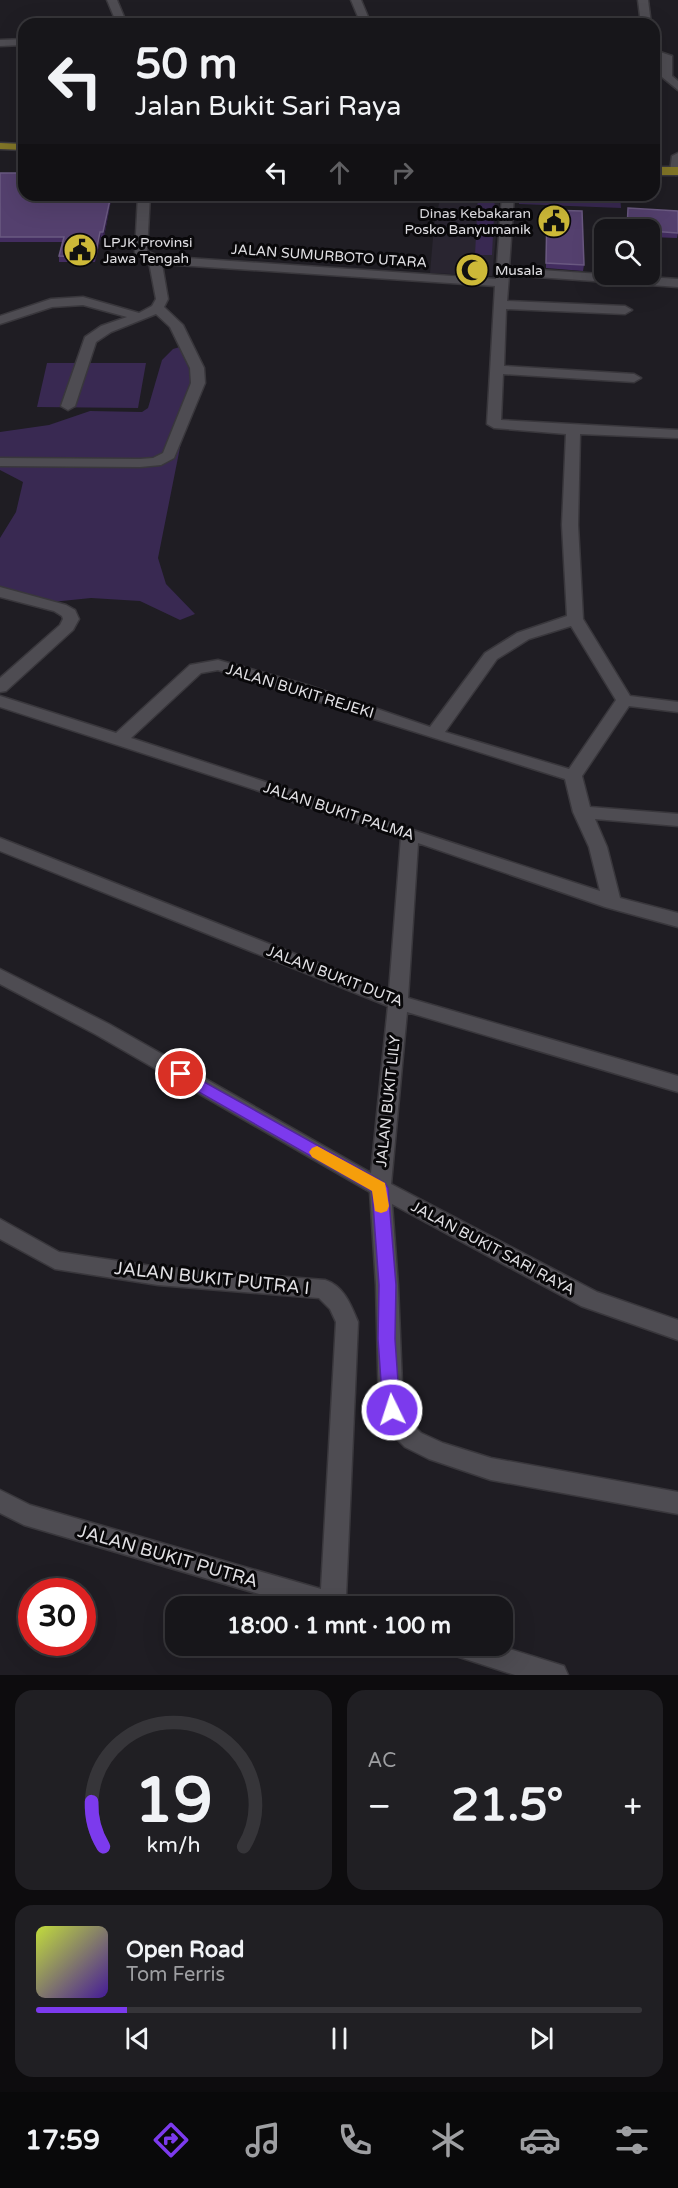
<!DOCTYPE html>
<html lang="id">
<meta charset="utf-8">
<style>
:root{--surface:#17161a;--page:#201f23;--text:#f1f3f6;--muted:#9e9fa2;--line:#363539;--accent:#7c3aed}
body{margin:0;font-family:"Varela Round",sans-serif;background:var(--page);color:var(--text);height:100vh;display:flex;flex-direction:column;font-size:22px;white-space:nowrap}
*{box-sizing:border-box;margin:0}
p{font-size:20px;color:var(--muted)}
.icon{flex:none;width:33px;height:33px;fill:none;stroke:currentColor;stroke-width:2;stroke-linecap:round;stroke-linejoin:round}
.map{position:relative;height:1675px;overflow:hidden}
.panel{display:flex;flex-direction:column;gap:15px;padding:15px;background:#0d0c0e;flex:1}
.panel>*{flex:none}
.hud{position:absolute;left:18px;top:18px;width:642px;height:183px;border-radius:18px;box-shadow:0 6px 24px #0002,0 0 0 2px var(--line);background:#17161a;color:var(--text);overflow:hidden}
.tools{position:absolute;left:594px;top:219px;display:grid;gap:12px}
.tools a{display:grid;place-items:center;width:66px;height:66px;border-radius:12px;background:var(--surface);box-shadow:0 6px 24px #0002,0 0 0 2px var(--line);font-size:30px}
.speed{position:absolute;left:18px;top:1578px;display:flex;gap:12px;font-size:30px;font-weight:700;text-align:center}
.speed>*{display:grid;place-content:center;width:78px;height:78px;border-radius:50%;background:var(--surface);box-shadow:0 6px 24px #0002,0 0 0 2px var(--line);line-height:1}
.speed .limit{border:9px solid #d22;background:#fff;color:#111}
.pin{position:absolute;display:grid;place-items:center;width:51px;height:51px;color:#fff;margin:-26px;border:3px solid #fff;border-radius:50%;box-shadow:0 2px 6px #0007}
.me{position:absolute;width:66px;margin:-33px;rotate:356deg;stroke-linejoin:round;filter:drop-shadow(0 0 4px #0008)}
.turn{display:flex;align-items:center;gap:21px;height:126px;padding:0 18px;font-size:27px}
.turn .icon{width:78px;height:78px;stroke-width:2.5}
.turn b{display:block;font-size:42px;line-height:51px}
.lanes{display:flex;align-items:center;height:57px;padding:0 18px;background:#0003;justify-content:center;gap:30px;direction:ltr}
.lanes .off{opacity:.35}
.big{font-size:45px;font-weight:700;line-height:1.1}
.panel .tile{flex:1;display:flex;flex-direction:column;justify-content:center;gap:9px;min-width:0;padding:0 21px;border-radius:18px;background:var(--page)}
.panel .dial{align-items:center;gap:0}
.dial svg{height:156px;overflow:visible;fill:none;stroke:var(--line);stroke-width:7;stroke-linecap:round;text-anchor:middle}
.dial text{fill:var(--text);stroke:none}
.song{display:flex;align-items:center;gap:18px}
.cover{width:72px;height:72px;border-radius:9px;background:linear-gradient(135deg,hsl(70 70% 55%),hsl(260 70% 35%))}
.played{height:6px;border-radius:3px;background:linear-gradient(90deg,var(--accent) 15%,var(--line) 15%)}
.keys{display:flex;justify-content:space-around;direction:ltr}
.heat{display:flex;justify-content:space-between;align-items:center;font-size:33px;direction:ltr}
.panel .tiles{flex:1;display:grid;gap:15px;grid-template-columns:1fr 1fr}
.tile:last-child{grid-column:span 2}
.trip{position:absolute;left:165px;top:1596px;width:348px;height:60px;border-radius:18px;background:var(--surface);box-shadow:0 6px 24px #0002,0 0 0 2px var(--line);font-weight:700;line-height:60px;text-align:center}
.tab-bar{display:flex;height:96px;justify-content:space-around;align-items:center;background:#09090a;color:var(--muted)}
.tab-bar .icon{width:42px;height:42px}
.tab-bar .current{color:var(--accent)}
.tab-bar b{font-size:27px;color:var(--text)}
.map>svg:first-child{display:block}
</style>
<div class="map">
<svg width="678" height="1675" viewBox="0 0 678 1675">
<rect width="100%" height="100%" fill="#1f1d23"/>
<path fill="#292530" d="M441 195H500L492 276 430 273 434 226Z"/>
<path fill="#392952" d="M478 195H495L492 255H475Z
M519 195H620L621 208 519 204Z
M190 344 194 377 158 558 166 584 195 614 180 620 140 601 91 598 52 602 0 589V538L16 512 23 482 0 470V432L49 425 90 411 142 412 148 408 162 360 173 349Z
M47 363H146L138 408 37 407Z"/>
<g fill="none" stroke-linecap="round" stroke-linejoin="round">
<g stroke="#39373c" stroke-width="3">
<path id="minor" d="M107 0H117L127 24H117Z
M351 0H361L371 24H361Z
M638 0H648L651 24H641Z
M24 39V45L0 46V40Z
M654 50 672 56V76L678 81V90L662 77V58L654 56Z
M678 153V174L676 175 670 171 672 156Z
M138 195H150L147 251 158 256 496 279 502 195H514L509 268 678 279V287L509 275 507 301 625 306 632 310 625 314 506 309 504 366 634 374 641 378 634 382 503 374 501 420 678 430V438L580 434 578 525 583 619 630 696 678 702V712L629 706 582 776 590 807 678 814V826L595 819 607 847 620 898 678 913V927L605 907 418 843 408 998 678 1076V1092L407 1012 391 1184 597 1292 678 1320V1340L581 1306 392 1204 398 1285 403 1410 407 1419 421 1433 443 1443 491 1458 678 1492V1514L491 1480 429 1459 405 1447 391 1433 379 1410 376 1285 370 1192 95 1034 0 984V969L109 1024 371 1173 388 1006 0 851V838L389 991 401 837 0 707V696L116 733 190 665 218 660 307 685 430 727 485 653 517 633 567 616 562 525 566 434 494 428 487 424 495 286 162 264 168 299 164 307 183 325 204 368 205 383 174 458 161 465 140 467 0 466V458L140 459 153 458 163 453 191 383 190 368 170 327 156 314 111 332 96 342 75 406 68 410 61 406 85 337 101 326 127 317 83 305 52 307 0 324V316L51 299 83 297 139 313 152 306 156 299 149 262 135 253ZM571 626 616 700 569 769 445 732 497 659 529 639ZM218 670 565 779 573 812 589 847 600 891 131 738 201 673Z
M0 587 66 605 75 610 79 619 73 630 6 691 0 692V678L60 625 63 619 62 616 54 611 0 597Z
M0 1219 59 1252 158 1267 325 1280C344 1286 351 1305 358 1322L346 1597 350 1606H300L24 1525 0 1513V1490L30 1505 321 1589 336 1322 330 1309 319 1298 158 1285 55 1269 0 1239Z
M449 1646H500L564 1666 568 1675H515L453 1655Z"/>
</g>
<g stroke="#39373c" stroke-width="3">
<path id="major" d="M0 143 24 144V150L0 149Z
M654 167H678V175H654Z"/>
</g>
<use href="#minor" fill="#4e4c52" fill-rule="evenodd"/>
<use href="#major" fill="#817527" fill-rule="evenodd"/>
</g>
<path fill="#432d60" d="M0 173 24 195H112L104 237H101L95 262H59V256L62 242H0Z
M546 216 584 265 583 271 546 268Z
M650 230 678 233 677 238 650 237Z"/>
<path fill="#2d1e42" d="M111 195H112L104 237 103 232Z
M100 232 101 237 95 262V257Z"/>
<path fill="#54406e" stroke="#6a5981" stroke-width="1.5" d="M0 173H24V195H111L103 232H100L95 257 59 256 64 237H0Z
M628 208 678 211V233L650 231V230H627Z
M547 210 582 211 584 265 546 263Z"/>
<path fill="#7c3aed" stroke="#51269a" stroke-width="1.5" d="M181 1069 385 1183 388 1188 396 1285 395 1339 400 1410 398 1416 392 1418 385 1416 383 1410 378 1339 379 1285 372 1191 176 1079 174 1074 176 1070Z"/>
<path fill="#f59e0b" d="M317 1146 385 1183 389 1206 387 1211 381 1213 375 1211 372 1191 312 1157 309 1152 312 1148Z"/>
<defs>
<g id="civic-disc" transform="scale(1.725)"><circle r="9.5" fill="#cdb938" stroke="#09080a"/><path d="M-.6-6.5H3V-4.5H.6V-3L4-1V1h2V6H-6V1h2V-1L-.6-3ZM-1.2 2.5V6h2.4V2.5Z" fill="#111"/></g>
<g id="mosque-disc" transform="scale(1.725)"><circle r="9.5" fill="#cdb938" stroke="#09080a"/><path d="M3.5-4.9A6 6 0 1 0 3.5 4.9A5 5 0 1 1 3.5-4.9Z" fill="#111"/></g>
</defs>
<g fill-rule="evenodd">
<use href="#civic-disc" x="554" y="221"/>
<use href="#civic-disc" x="80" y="250"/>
<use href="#mosque-disc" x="472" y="270"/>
</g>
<g text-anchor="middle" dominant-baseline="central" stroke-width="6" stroke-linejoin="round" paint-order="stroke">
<g font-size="14" fill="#e1e0e4" stroke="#09080a" text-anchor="start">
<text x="531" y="213" text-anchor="end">Dinas Kebakaran<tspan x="531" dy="16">Posko Banyumanik</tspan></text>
<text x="103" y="242">LPJK Provinsi<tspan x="103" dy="16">Jawa Tengah</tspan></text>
<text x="495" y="270">Musala</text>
</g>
<g font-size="14" fill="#e1e0e4" stroke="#09080a">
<text transform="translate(329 256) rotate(4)">JALAN SUMURBOTO UTARA</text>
</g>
<g font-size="15" fill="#e1e0e4" stroke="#09080a">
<text transform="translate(300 691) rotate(17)">JALAN BUKIT REJEKI</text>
<text transform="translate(339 811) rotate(18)">JALAN BUKIT PALMA</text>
<text transform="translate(335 976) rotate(21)">JALAN BUKIT DUTA</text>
<text transform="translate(388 1101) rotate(-84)">JALAN BUKIT LILY</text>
<text transform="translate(493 1248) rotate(28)">JALAN BUKIT SARI RAYA</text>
</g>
<g font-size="18" fill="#e1e0e4" stroke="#09080a">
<text transform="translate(212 1278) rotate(6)">JALAN BUKIT PUTRA I</text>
<text transform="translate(168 1556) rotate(16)">JALAN BUKIT PUTRA</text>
</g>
</g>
</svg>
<div class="tools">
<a><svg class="icon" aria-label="search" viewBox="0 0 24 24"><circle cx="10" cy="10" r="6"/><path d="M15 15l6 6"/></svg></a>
</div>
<div class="speed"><div class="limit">30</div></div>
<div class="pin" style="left:181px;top:1074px;background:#d93025"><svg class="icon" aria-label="arrive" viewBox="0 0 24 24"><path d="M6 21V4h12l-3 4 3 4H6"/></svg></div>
<svg class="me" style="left:392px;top:1410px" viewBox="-20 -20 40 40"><circle r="17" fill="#7c3aed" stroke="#fff" stroke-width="3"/><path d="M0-11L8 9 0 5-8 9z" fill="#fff"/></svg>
<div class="trip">18:00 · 1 mnt · 100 m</div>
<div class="hud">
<div class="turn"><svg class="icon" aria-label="left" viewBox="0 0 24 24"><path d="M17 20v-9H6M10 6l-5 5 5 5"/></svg><div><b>50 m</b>Jalan Bukit Sari Raya</div></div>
<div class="lanes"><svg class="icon" aria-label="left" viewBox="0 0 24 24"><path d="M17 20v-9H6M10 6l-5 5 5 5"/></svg><svg class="icon off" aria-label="ahead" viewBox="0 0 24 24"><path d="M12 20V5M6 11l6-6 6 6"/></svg><svg class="icon off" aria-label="right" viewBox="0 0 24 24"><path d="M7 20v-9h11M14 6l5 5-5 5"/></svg></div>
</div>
</div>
<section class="panel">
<div class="tiles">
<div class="tile dial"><svg viewBox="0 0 100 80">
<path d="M14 69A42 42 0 1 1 86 69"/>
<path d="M14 69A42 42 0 0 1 8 46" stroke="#7c3aed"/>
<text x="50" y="56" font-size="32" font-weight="700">19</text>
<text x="50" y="72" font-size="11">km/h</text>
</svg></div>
<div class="tile"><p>AC</p>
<div class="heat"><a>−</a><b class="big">21.5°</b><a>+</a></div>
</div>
<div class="tile">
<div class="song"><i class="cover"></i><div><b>Open Road</b><p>Tom Ferris</p></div></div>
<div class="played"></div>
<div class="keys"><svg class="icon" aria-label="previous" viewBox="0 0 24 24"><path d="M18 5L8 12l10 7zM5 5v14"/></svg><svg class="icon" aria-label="pause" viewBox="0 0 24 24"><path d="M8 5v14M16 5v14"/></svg><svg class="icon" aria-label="next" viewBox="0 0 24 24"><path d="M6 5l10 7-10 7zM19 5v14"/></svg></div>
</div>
</div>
</section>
<nav class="tab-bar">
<b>17:59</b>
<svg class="icon current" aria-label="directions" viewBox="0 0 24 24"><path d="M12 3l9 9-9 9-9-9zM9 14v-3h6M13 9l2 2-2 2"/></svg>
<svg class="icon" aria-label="music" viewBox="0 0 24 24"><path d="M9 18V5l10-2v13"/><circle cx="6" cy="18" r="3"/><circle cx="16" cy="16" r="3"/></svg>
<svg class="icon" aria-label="phone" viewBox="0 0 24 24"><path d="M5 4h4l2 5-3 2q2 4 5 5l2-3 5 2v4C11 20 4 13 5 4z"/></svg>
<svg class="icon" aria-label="climate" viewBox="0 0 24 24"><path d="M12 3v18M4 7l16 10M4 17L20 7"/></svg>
<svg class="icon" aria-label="car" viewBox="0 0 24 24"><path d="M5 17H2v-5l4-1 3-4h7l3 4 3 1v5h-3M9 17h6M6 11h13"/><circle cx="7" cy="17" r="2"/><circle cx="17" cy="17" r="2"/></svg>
<svg class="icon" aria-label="filters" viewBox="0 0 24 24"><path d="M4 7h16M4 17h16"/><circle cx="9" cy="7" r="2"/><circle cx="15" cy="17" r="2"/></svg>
</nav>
